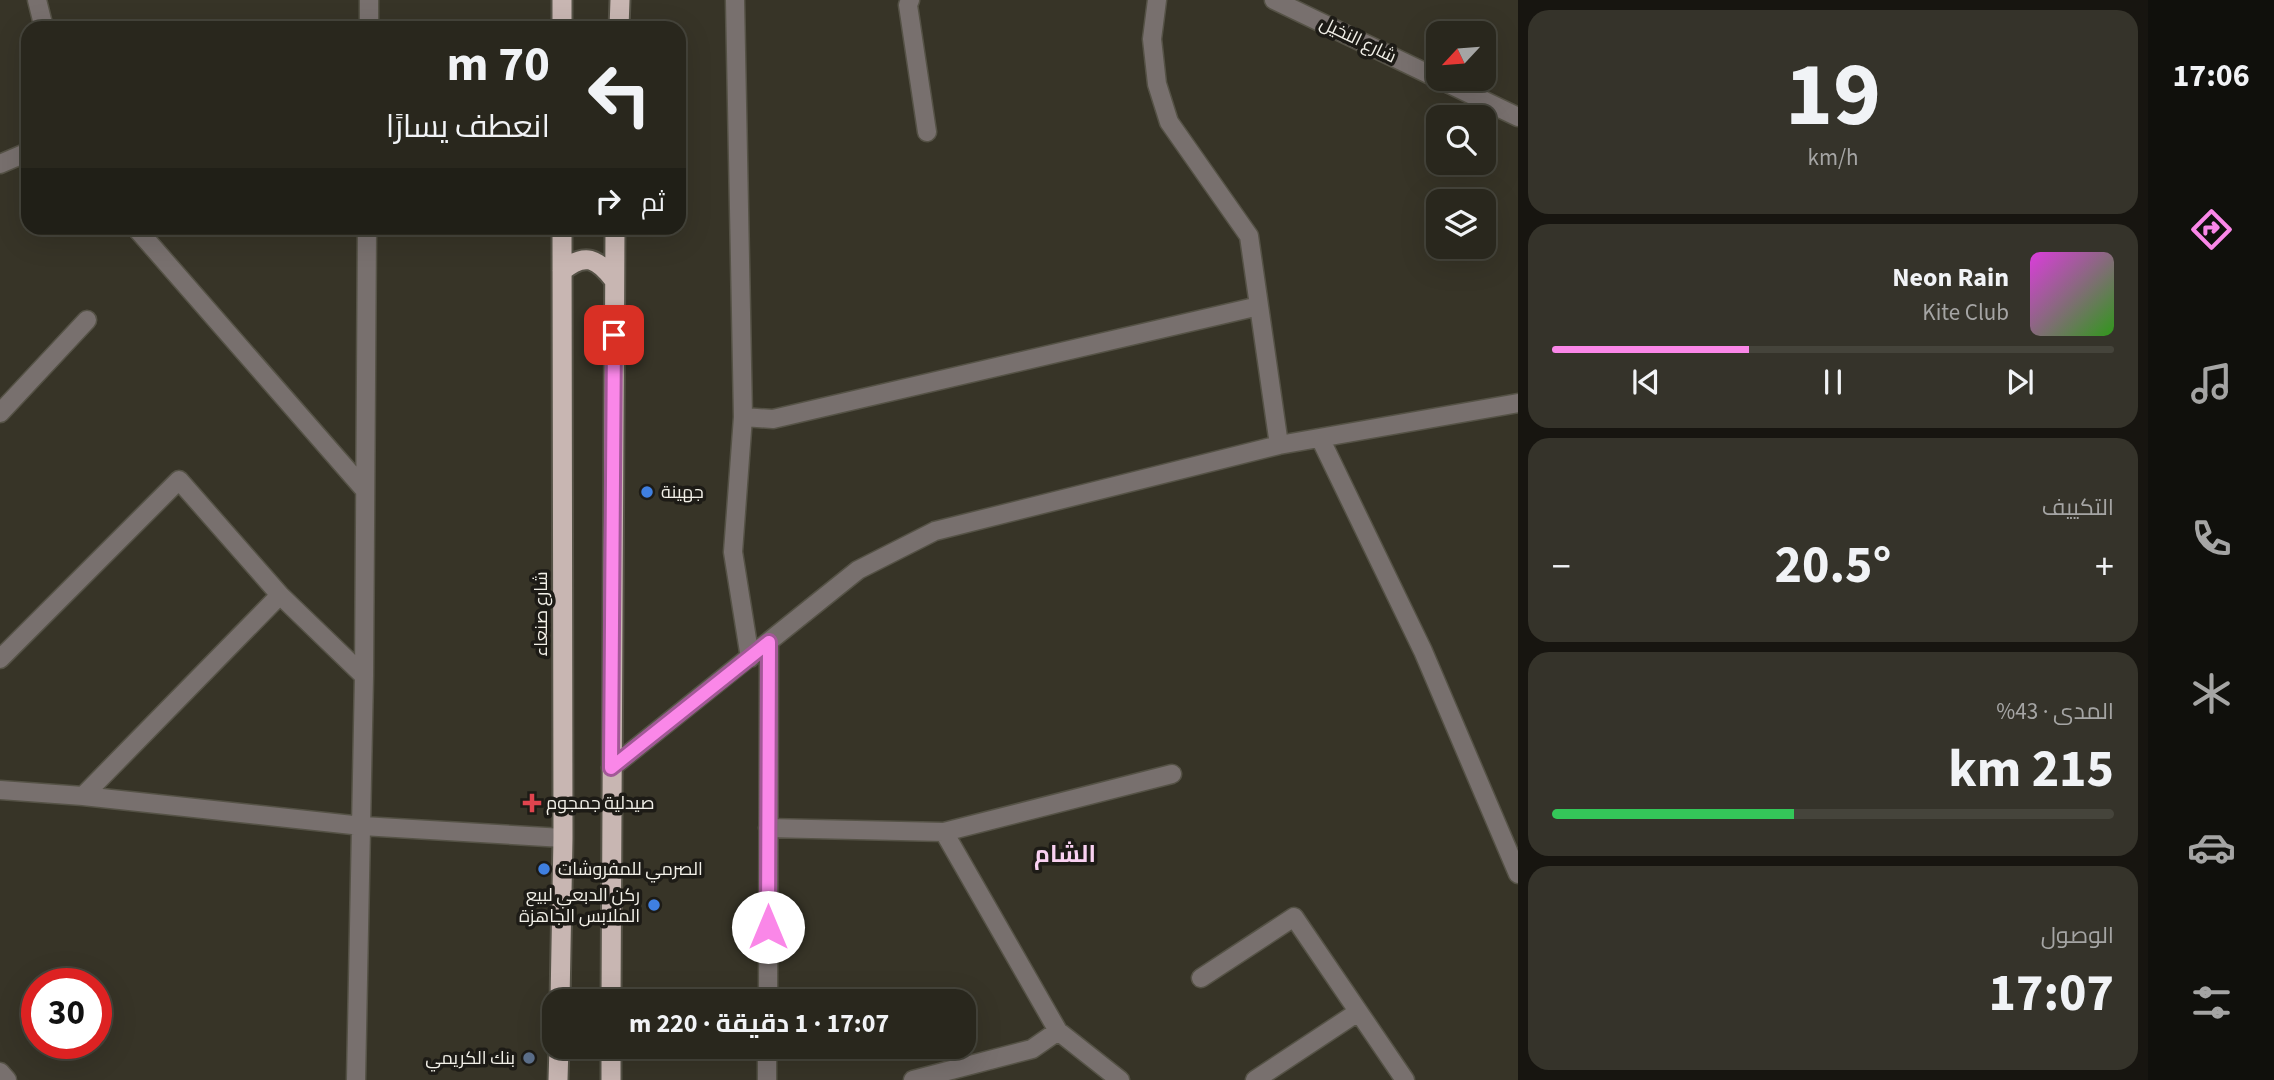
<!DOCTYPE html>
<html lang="ar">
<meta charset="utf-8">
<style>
:root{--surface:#29271d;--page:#35332a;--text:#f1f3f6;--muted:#a5a5a4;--line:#45443b;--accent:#fa87e8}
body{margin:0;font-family:"Source Sans 3",Cairo,sans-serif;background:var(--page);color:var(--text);direction:rtl;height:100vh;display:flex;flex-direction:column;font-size:26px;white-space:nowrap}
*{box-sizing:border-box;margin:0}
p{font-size:23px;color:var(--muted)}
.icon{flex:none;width:38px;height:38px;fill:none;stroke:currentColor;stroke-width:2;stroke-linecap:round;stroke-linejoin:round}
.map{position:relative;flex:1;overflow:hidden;direction:ltr}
.side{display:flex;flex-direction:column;gap:10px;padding:10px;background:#171510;width:630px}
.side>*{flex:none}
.banner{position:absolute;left:21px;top:21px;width:665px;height:214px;border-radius:21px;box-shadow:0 7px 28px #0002,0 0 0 2px var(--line);direction:rtl;background:#29271d;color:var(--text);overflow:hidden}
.needle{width:46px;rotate:244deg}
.buttons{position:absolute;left:1426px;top:21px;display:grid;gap:14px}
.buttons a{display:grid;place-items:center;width:70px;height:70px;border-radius:14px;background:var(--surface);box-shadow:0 7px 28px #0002,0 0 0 2px var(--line);font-size:35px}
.speed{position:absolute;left:21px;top:968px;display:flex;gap:14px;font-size:35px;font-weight:700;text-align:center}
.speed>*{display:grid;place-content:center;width:91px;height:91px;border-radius:50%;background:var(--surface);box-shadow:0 7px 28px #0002,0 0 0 2px var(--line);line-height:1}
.speed .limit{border:10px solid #d22;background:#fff;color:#111}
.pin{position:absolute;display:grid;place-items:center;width:60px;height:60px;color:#fff;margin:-30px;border-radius:14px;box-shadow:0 4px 10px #0006}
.me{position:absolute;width:77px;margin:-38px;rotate:0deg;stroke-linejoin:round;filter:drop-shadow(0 0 5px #0008)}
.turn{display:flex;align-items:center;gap:24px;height:147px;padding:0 21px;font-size:32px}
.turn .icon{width:91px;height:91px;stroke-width:2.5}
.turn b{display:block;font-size:49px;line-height:60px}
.then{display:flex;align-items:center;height:66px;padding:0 21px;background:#0003;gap:14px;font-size:26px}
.big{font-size:52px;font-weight:700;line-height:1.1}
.side .widget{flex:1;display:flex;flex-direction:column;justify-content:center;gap:10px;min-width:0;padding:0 24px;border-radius:21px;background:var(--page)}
.side .dial{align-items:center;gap:0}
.dial b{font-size:91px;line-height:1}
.song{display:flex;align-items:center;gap:21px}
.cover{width:84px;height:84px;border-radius:10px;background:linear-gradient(135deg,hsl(300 70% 55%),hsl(110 70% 35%))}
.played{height:7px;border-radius:4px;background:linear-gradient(90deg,var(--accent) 35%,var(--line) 35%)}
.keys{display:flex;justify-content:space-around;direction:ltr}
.heat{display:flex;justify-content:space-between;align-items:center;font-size:38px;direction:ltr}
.charge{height:10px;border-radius:5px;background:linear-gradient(90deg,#34c759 43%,var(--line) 0)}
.trip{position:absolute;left:542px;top:989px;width:434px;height:70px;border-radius:21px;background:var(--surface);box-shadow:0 7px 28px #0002,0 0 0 2px var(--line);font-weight:700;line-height:70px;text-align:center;direction:rtl}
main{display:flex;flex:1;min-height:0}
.tabs{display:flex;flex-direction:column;width:126px;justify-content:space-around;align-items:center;background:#10100c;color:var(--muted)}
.tabs .icon{width:49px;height:49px}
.tabs .selected{color:var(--accent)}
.tabs b{font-size:32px;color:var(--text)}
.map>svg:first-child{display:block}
</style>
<main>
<nav class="tabs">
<b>17:06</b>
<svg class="icon selected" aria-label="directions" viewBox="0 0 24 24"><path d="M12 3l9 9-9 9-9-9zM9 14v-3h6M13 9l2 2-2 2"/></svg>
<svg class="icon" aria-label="music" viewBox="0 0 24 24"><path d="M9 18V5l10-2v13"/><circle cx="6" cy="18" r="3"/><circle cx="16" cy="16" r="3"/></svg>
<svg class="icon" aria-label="phone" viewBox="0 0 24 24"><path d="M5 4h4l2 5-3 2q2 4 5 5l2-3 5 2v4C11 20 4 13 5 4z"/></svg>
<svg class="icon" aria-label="climate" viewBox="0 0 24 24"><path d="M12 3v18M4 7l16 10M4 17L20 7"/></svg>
<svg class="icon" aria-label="car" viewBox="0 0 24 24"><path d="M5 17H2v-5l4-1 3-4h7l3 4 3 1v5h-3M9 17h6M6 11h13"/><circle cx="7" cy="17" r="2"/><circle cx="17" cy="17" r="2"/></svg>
<svg class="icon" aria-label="filters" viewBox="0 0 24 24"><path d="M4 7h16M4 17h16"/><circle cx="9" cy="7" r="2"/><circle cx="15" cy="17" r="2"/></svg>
</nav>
<section class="side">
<div class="widget dial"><b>19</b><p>km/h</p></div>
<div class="widget">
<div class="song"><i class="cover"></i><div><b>Neon Rain</b><p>Kite Club</p></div></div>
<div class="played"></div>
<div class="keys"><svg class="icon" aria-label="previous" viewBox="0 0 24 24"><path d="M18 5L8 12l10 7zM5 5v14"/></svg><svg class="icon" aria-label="pause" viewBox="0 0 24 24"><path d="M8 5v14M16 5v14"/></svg><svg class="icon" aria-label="next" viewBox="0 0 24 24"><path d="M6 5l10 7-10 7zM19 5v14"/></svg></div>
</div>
<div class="widget"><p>التكييف</p>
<div class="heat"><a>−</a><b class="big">20.5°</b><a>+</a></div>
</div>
<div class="widget"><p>المدى · 43%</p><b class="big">215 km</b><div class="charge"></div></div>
<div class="widget"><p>الوصول</p><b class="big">17:07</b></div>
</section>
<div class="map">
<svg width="1518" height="1080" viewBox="0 0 1518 1080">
<rect width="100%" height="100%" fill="#373427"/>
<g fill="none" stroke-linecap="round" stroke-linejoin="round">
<g stroke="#555246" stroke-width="21">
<path id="minor" d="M37 0 44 28
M735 0 743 417 733 552 750 658
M910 0 908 5 927 132
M1157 0 1152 39 1157 84 1169 122 1249 236 1279 445
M369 28V0
M0 164 28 152
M136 228 364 489
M0 413 87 320
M743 417 773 419 1259 306
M1320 438 1423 651 1518 874
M0 659 179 480 280 595 364 676
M611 768 858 570 935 531 1279 445 1518 403
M0 790 83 796 362 826 563 838
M83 796 280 595
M768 828 944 832 1172 774
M944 832 1058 1031 1120 1080
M1201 978 1294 917 1405 1080
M768 1001 769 642
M0 1072 7 1080
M356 1080 364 676 367 228
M767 1080V1046
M913 1080 1032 1049 1058 1031
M1255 1080 1358 1012"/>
</g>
<g stroke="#555246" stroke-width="21">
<path id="tertiary" d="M1274 0 1518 117"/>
</g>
<g stroke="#555246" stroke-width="23">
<path id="trunk" d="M562 28V0
M619 28 620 0
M562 271C585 252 597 258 614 280
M560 1001 563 838 562 228
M611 1001 615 228
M611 1046V1080
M558 1080 559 1046"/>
</g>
<use href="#minor" stroke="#78706e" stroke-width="18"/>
<use href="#tertiary" stroke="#78706e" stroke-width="18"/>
<use href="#trunk" stroke="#c8b6b2" stroke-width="19"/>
</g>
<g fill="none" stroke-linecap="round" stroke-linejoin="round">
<g stroke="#a25897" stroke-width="18">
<path id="route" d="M614 335 611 768 769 642 768 927"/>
</g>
<use href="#route" stroke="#fa87e8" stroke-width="12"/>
</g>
<g fill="#3f7fe0" stroke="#1d1b16" stroke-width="2.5">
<circle cx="647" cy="492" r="7"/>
<circle cx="544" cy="869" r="7"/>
<circle cx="654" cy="905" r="7"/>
</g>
<path fill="#e0444e" stroke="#1d1b16" stroke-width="2.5" d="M528.5 792.5h7v7h7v7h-7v7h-7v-7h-7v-7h7z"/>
<circle fill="#5c6f8a" stroke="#1d1b16" stroke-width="2.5" cx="529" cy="1058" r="7"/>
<g text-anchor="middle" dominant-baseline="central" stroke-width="7" stroke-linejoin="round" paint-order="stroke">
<g font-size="18" fill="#f2f0e8" stroke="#1d1b16">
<text transform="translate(1358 40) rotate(26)">شارع النخيل</text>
<text transform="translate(541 614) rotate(-90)">شارع صنعاء</text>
</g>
<g font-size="18" fill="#f2f0e8" stroke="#1d1b16" text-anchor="start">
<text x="661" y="492">جهينة</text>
<text x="546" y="803">صيدلية جمجوم</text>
<text x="558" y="869">الصرمي للمفروشات</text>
<text x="640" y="895" text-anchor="end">ركن الدبعي لبيع<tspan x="640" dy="21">الملابس الجاهزة</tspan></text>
<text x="515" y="1058" text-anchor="end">بنك الكريمي</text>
</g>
<g font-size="24" font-weight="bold" fill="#f9d1f1" stroke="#1d1b16">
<text x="1065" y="854">الشام</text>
</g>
</g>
</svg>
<div class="buttons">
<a><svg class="needle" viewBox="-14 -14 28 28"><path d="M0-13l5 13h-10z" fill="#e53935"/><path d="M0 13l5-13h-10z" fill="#a5a5a4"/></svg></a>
<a><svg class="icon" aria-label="search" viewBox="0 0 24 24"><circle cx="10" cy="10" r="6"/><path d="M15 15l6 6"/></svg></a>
<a><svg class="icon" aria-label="layers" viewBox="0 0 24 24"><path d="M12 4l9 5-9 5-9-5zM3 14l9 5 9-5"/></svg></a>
</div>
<div class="speed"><div class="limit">30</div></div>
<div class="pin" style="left:614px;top:335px;background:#d93025"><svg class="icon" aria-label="arrive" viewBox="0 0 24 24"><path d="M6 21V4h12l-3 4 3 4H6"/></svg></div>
<svg class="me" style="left:768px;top:927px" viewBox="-20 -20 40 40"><circle r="19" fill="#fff"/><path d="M0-13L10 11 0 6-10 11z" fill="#fa87e8"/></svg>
<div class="trip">17:07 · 1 دقيقة · 220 m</div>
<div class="banner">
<div class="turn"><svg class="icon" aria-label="left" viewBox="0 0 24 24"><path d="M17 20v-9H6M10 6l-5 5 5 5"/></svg><div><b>70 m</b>انعطف يسارًا</div></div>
<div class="then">ثم<svg class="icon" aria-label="right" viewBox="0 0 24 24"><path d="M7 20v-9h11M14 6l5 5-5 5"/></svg></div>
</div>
</div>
</main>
